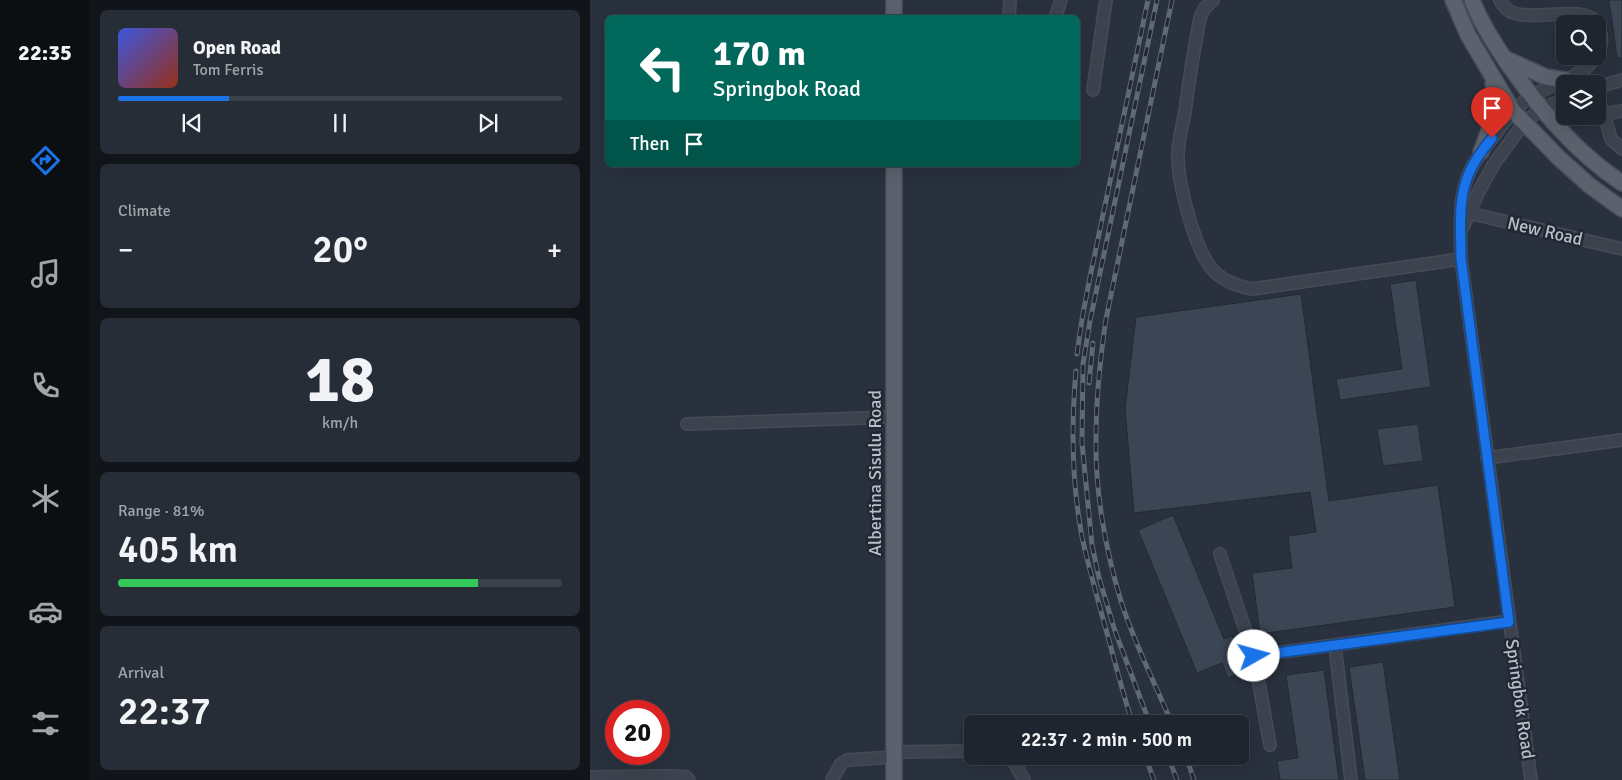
<!DOCTYPE html>
<meta charset="utf-8">
<style>
:root{--surface:#1f252e;--page:#272d36;--text:#f1f3f6;--muted:#a1a5aa;--line:#3c424a;--accent:#1a73e8}
body{margin:0;font-family:Signika,sans-serif;background:var(--page);color:var(--text);height:100vh;display:flex;flex-direction:column;font-size:19px;white-space:nowrap}
*{box-sizing:border-box;margin:0}
p{font-size:16px;color:var(--muted)}
.icon{flex:none;width:28px;height:28px;fill:none;stroke:currentColor;stroke-width:2;stroke-linecap:round;stroke-linejoin:round}
.map{position:relative;flex:1;overflow:hidden}
.drawer{display:flex;flex-direction:column;gap:10px;padding:10px;background:#111419;width:500px}
.drawer>*{flex:none}
.guide{position:absolute;left:15px;top:15px;width:475px;height:152px;border-radius:8px;box-shadow:0 5px 20px #0002,0 0 0 1px var(--line);background:#00695c;color:#fff;overflow:hidden}
.buttons{position:absolute;left:966px;top:15px;display:grid;gap:10px}
.buttons a{display:grid;place-items:center;width:50px;height:50px;border-radius:8px;background:var(--surface);box-shadow:0 5px 20px #0002,0 0 0 1px var(--line);font-size:25px}
.speed{position:absolute;left:15px;top:700px;display:flex;gap:10px;font-size:25px;font-weight:700;text-align:center}
.speed>*{display:grid;place-content:center;width:65px;height:65px;border-radius:50%;background:var(--surface);box-shadow:0 5px 20px #0002,0 0 0 1px var(--line);line-height:1}
.speed .limit{border:8px solid #d22;background:#fff;color:#111}
.pin{position:absolute;display:grid;place-items:center;width:42px;height:42px;color:#fff;margin:-51px -21px;border-radius:50% 50% 50% 0;rotate:-45deg;box-shadow:0 0 5px #0007}
.pin .icon{rotate:45deg}
.me{position:absolute;width:55px;margin:-28px;rotate:83deg;stroke-linejoin:round;filter:drop-shadow(0 0 4px #0008)}
.turn{display:flex;align-items:center;gap:18px;height:105px;padding:0 25px;font-size:22px}
.turn .icon{width:65px;height:65px;stroke-width:2.5}
.turn b{display:block;font-size:35px;line-height:42px}
.then{display:flex;align-items:center;height:48px;padding:0 25px;background:#0003;gap:10px;font-size:19px}
.big{font-size:38px;font-weight:600;line-height:1.1}
.drawer .card{flex:1;display:flex;flex-direction:column;justify-content:center;gap:8px;min-width:0;padding:0 18px;border-radius:8px;background:var(--page)}
.drawer .dial{align-items:center;gap:0}
.dial b{font-size:65px;line-height:1}
.song{display:flex;align-items:center;gap:15px}
.cover{width:60px;height:60px;border-radius:8px;background:linear-gradient(135deg,hsl(230 70% 55%),hsl(10 70% 35%))}
.played{height:5px;border-radius:2px;background:linear-gradient(90deg,var(--accent) 25%,var(--line) 25%)}
.keys{display:flex;justify-content:space-around;direction:ltr}
.heat{display:flex;justify-content:space-between;align-items:center;font-size:28px;direction:ltr}
.charge{height:8px;border-radius:4px;background:linear-gradient(90deg,#34c759 81%,var(--line) 0)}
.trip{position:absolute;left:374px;top:715px;width:285px;height:50px;border-radius:8px;background:var(--surface);box-shadow:0 5px 20px #0002,0 0 0 1px var(--line);font-weight:600;line-height:50px;text-align:center}
main{display:flex;flex:1;min-height:0}
.dock{display:flex;flex-direction:column;width:90px;justify-content:space-around;align-items:center;background:#0c0f12;color:var(--muted)}
.dock .icon{width:35px;height:35px}
.dock .selected{color:var(--accent)}
.dock b{font-size:22px;color:var(--text)}
.map>svg:first-child{display:block}
</style>
<main>
<nav class="dock">
<b>22:35</b>
<svg class="icon selected" aria-label="directions" viewBox="0 0 24 24"><path d="M12 3l9 9-9 9-9-9zM9 14v-3h6M13 9l2 2-2 2"/></svg>
<svg class="icon" aria-label="music" viewBox="0 0 24 24"><path d="M9 18V5l10-2v13"/><circle cx="6" cy="18" r="3"/><circle cx="16" cy="16" r="3"/></svg>
<svg class="icon" aria-label="phone" viewBox="0 0 24 24"><path d="M5 4h4l2 5-3 2q2 4 5 5l2-3 5 2v4C11 20 4 13 5 4z"/></svg>
<svg class="icon" aria-label="climate" viewBox="0 0 24 24"><path d="M12 3v18M4 7l16 10M4 17L20 7"/></svg>
<svg class="icon" aria-label="car" viewBox="0 0 24 24"><path d="M5 17H2v-5l4-1 3-4h7l3 4 3 1v5h-3M9 17h6M6 11h13"/><circle cx="7" cy="17" r="2"/><circle cx="17" cy="17" r="2"/></svg>
<svg class="icon" aria-label="filters" viewBox="0 0 24 24"><path d="M4 7h16M4 17h16"/><circle cx="9" cy="7" r="2"/><circle cx="15" cy="17" r="2"/></svg>
</nav>
<section class="drawer">
<div class="card">
<div class="song"><i class="cover"></i><div><b>Open Road</b><p>Tom Ferris</p></div></div>
<div class="played"></div>
<div class="keys"><svg class="icon" aria-label="previous" viewBox="0 0 24 24"><path d="M18 5L8 12l10 7zM5 5v14"/></svg><svg class="icon" aria-label="pause" viewBox="0 0 24 24"><path d="M8 5v14M16 5v14"/></svg><svg class="icon" aria-label="next" viewBox="0 0 24 24"><path d="M6 5l10 7-10 7zM19 5v14"/></svg></div>
</div>
<div class="card"><p>Climate</p>
<div class="heat"><a>−</a><b class="big">20°</b><a>+</a></div>
</div>
<div class="card dial"><b>18</b><p>km/h</p></div>
<div class="card"><p>Range · 81%</p><b class="big">405 km</b><div class="charge"></div></div>
<div class="card"><p>Arrival</p><b class="big">22:37</b></div>
</section>
<div class="map">
<svg width="1032" height="780" viewBox="0 0 1032 780">
<rect width="100%" height="100%" fill="#29313e"/>
<path fill="#3b4554" stroke="#232a35" d="M1019 0H1032V58H1027Z
M826 280 841 387 750 400 746 379 812 369 800 284Z
M711 294 739 501 848 485 865 607 670 634 662 573 702 568 698 536 726 532 720 492 544 513 535 409 546 317Z
M828 424 833 461 793 466 787 429Z
M583 515 634 639 642 636 656 671 638 678 632 663 607 673 548 530Z
M793 662 810 780H775L759 667Z
M734 670 749 780H690L687 761 708 758 696 675Z"/>
<g fill="none" stroke-linecap="round" stroke-linejoin="round">
<g stroke="#464c57" stroke-width="14">
<path id="minor" d="M623 0 614 9 610 18C604 49 599 80 595 112 592 125 589 139 588 153 587 180 604 248 622 269 632 281 647 286 662 289L871 259
M910 0C913 6 917 11 924 13 948 22 1003 0 1010 30 1012 38 1012 46 1008 53
M419 18 420 0
M465 18 471 0
M986 74 997 84
M1008 87 1032 80
M503 90 516 0
M1008 102 1014 114 1021 139 1032 149
M1014 114 1032 111
M879 213 1032 249
M873 227 889 191 904 164 934 123 951 109 975 99
M97 424 304 417
M897 458 1032 440
M630 554 664 656 680 745
M745 646 761 780
M664 656 919 621
M304 752 382 751
M417 756 425 764 434 780
M0 777 81 776 96 777 99 780
M242 780 251 764 257 760 303 757
M941 780 871 259C871 230 867 196 881 169 888 155 898 143 907 132 917 118 927 105 942 96 963 83 992 79 1006 56"/>
</g>
<g stroke="#464c57" stroke-width="18">
<path id="major" d="M863 0 878 35 923 111 969 158 999 185 1032 209
M882 0C891 23 904 43 918 64 950 109 985 152 1032 183
M304 18V0
M916 59 956 77 976 80
M891 152C899 130 910 108 903 84
M304 780V165"/>
</g>
<use href="#minor" stroke="#3c434e" stroke-width="11"/>
<use href="#major" stroke="#5b626e" stroke-width="15"/>
<g stroke="#5f6875" stroke-width="5">
<path id="rail" d="M582 0 516 319C510 359 506 400 506 440 505 492 516 552 531 601 544 643 565 683 582 724
M487 354 492 319 500 277 558 0
M486 371C481 426 482 483 492 537 500 573 510 608 520 644 527 670 534 698 543 724
M499 383 503 343
M560 724 525 631 509 578 502 545 492 443 493 364 500 321 567 0
M555 756 564 780
M578 756 587 780
M596 756 604 780"/>
</g>
<use href="#rail" stroke="#212833" stroke-width="3" stroke-dasharray="9" stroke-linecap="butt"/>
</g>
<g fill="none" stroke-linecap="round" stroke-linejoin="round">
<g stroke="#114b97" stroke-width="12">
<path id="route" d="M664 656 919 622 871 259C871 230 867 198 880 171 885 159 894 148 902 138"/>
</g>
<use href="#route" stroke="#1a73e8" stroke-width="9"/>
</g>
<g text-anchor="middle" dominant-baseline="central" stroke-width="5" stroke-linejoin="round" paint-order="stroke">
<g font-size="18" fill="#b9bfc9" stroke="#212833">
<text transform="translate(955 231) rotate(13)">New Road</text>
<text transform="translate(285 473) rotate(-90)">Albertina Sisulu Road</text>
<text transform="translate(930 699) rotate(82)">Springbok Road</text>
</g>
</g>
</svg>
<div class="buttons">
<a><svg class="icon" aria-label="search" viewBox="0 0 24 24"><circle cx="10" cy="10" r="6"/><path d="M15 15l6 6"/></svg></a>
<a><svg class="icon" aria-label="layers" viewBox="0 0 24 24"><path d="M12 4l9 5-9 5-9-5zM3 14l9 5 9-5"/></svg></a>
</div>
<div class="speed"><div class="limit">20</div></div>
<div class="pin" style="left:902px;top:138px;background:#d93025"><svg class="icon" aria-label="arrive" viewBox="0 0 24 24"><path d="M6 21V4h12l-3 4 3 4H6"/></svg></div>
<svg class="me" style="left:664px;top:656px" viewBox="-20 -20 40 40"><circle r="19" fill="#fff"/><path d="M0-13L10 11 0 6-10 11z" fill="#1a73e8"/></svg>
<div class="trip">22:37 · 2 min · 500 m</div>
<div class="guide">
<div class="turn"><svg class="icon" aria-label="left" viewBox="0 0 24 24"><path d="M17 20v-9H6M10 6l-5 5 5 5"/></svg><div><b>170 m</b>Springbok Road</div></div>
<div class="then">Then<svg class="icon" aria-label="arrive" viewBox="0 0 24 24"><path d="M6 21V4h12l-3 4 3 4H6"/></svg></div>
</div>
</div>
</main>
